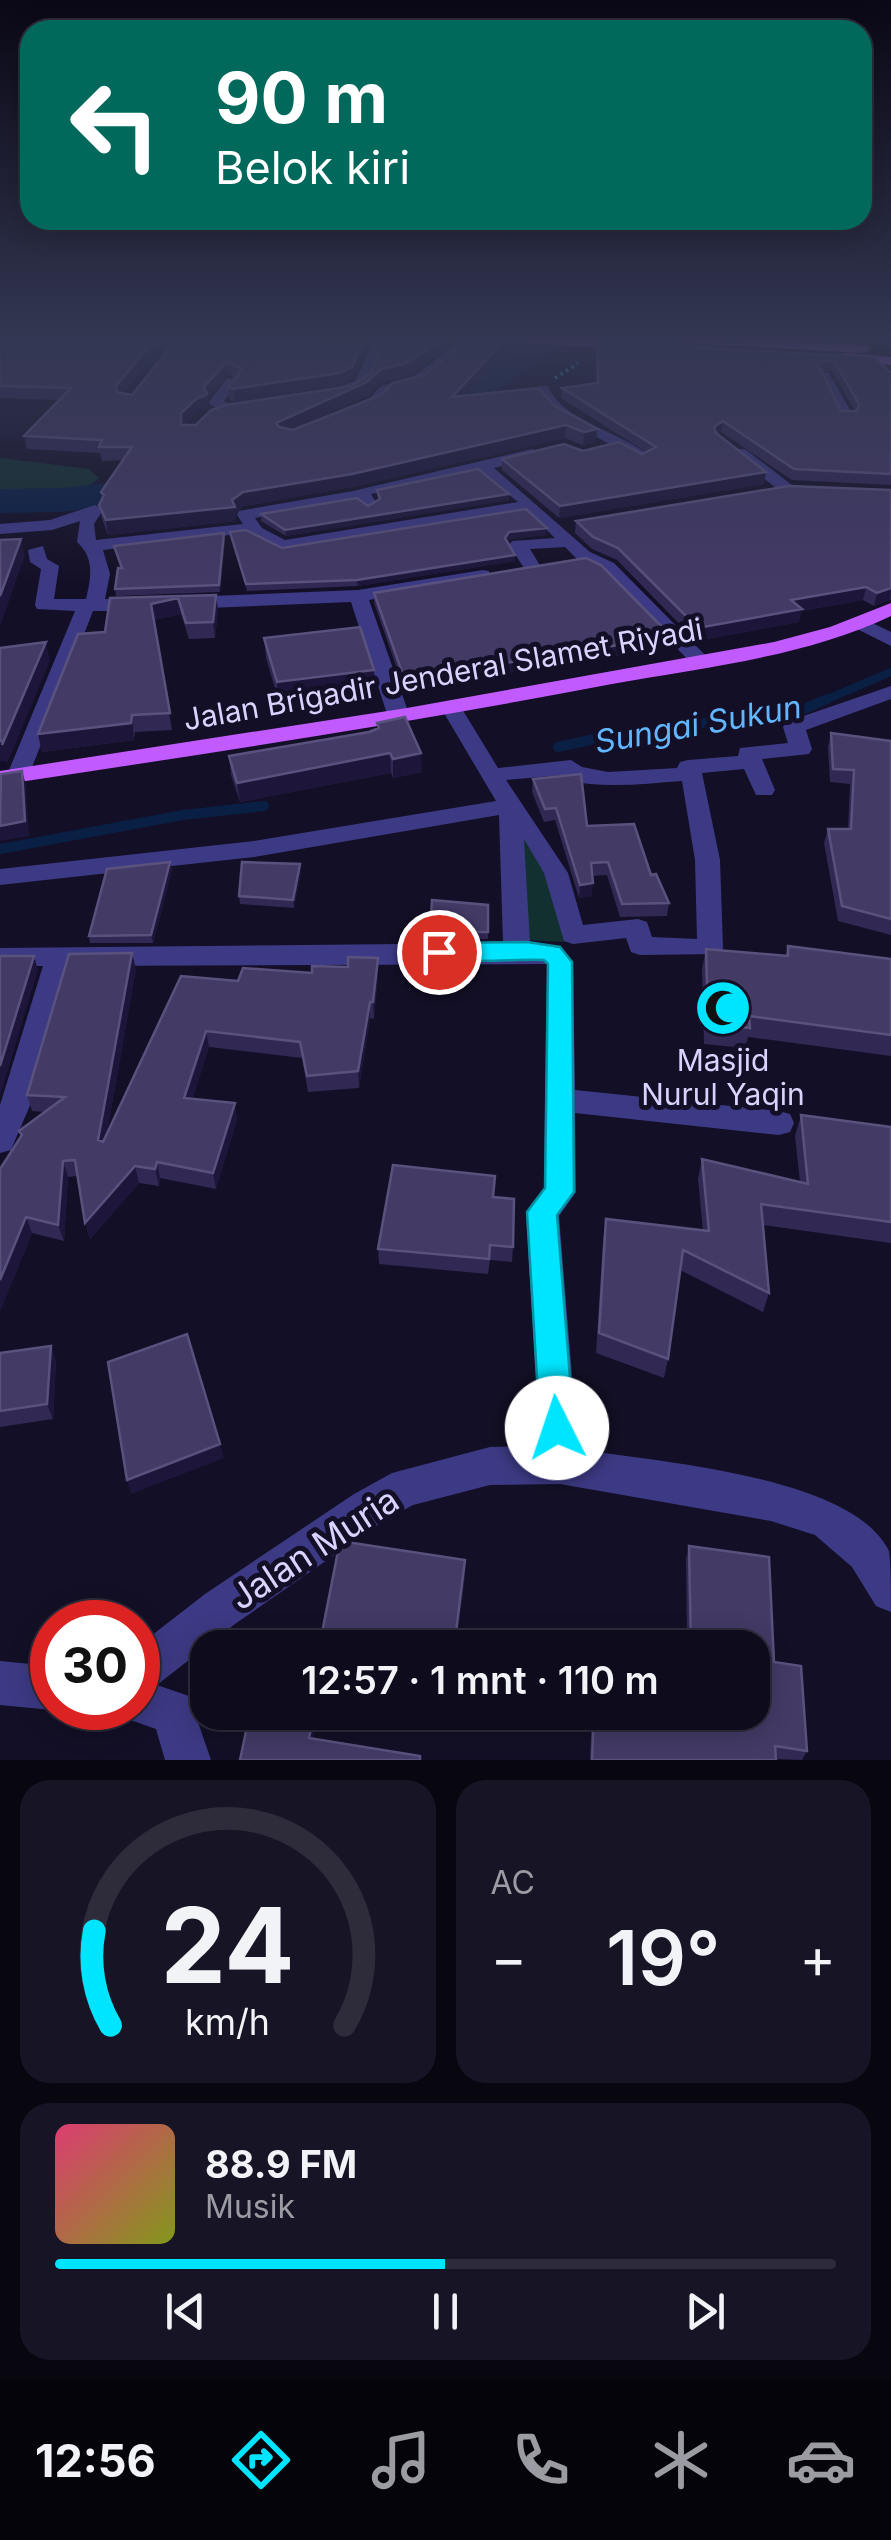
<!DOCTYPE html>
<html lang="id">
<meta charset="utf-8">
<style>
:root{--surface:#0e0b1c;--page:#171425;--text:#f1f3f6;--muted:#9b9ba3;--line:#2e2b3b;--accent:#00e5ff}
body{margin:0;font-family:Inter,sans-serif;background:var(--page);color:var(--text);height:100vh;display:flex;flex-direction:column;font-size:38px;white-space:nowrap}
*{box-sizing:border-box;margin:0}
p{font-size:32px;color:var(--muted)}
.icon{flex:none;width:55px;height:55px;fill:none;stroke:currentColor;stroke-width:2;stroke-linecap:round;stroke-linejoin:round}
.map{position:relative;height:1760px;overflow:hidden}
.drawer{display:flex;flex-direction:column;gap:20px;padding:20px;background:#08060f;flex:1}
.drawer>*{flex:none}
.top-card{position:absolute;left:20px;top:20px;width:852px;height:210px;border-radius:30px;box-shadow:0 5px 25px #0003,0 0 0 2px var(--line);background:#00695c;color:#fff;overflow:hidden}
.speed{position:absolute;left:30px;top:1600px;display:flex;gap:20px;font-size:50px;font-weight:700;text-align:center}
.speed>*{display:grid;place-content:center;width:130px;height:130px;border-radius:50%;background:var(--surface);box-shadow:0 5px 25px #0003,0 0 0 2px var(--line);line-height:1}
.speed .limit{border:15px solid #d22;background:#fff;color:#111}
.pin{position:absolute;display:grid;place-items:center;width:85px;height:85px;color:#fff;margin:-42px;border:5px solid #fff;border-radius:50%;box-shadow:0 2px 10px #0007}
.me{position:absolute;width:110px;margin:-55px;rotate:356deg;stroke-linejoin:round;filter:drop-shadow(0 0 8px #0008)}
.turn{display:flex;align-items:center;gap:35px;height:210px;padding:0 30px;font-size:45px}
.turn .icon{width:130px;height:130px;stroke-width:2.5}
.turn b{display:block;font-size:70px;line-height:85px}
.big{font-size:75px;font-weight:600;line-height:1.1}
.drawer .widget{flex:1;display:flex;flex-direction:column;justify-content:center;gap:15px;min-width:0;padding:0 35px;border-radius:30px;background:var(--page)}
.drawer .dial{align-items:center;gap:0}
.dial svg{height:260px;overflow:visible;fill:none;stroke:var(--line);stroke-width:7;stroke-linecap:round;text-anchor:middle}
.dial text{fill:var(--text);stroke:none}
.song{display:flex;align-items:center;gap:30px}
.cover{width:120px;height:120px;border-radius:15px;background:linear-gradient(135deg,hsl(340 70% 55%),hsl(70 70% 35%))}
.played{height:10px;border-radius:5px;background:linear-gradient(90deg,var(--accent) 50%,var(--line) 50%)}
.keys{display:flex;justify-content:space-around;direction:ltr}
.heat{display:flex;justify-content:space-between;align-items:center;font-size:55px;direction:ltr}
.drawer .tiles{flex:1;display:grid;gap:20px;grid-template-columns:1fr 1fr}
.widget:last-child{grid-column:span 2}
.trip{position:absolute;left:190px;top:1630px;width:580px;height:100px;border-radius:30px;background:var(--surface);box-shadow:0 5px 25px #0003,0 0 0 2px var(--line);font-weight:600;line-height:100px;text-align:center}
.menu{display:flex;height:160px;justify-content:space-around;align-items:center;background:#06040b;color:var(--muted)}
.menu .icon{width:70px;height:70px}
.menu .current{color:var(--accent)}
.menu b{font-size:45px;color:var(--text)}
.map>svg:first-child{display:block}
</style>
<div class="map">
<svg width="891" height="1760" viewBox="0 0 891 1760">
<rect width="100%" height="100%" fill="#130f26"/>
<path fill="#12302f" d="M0 458 89 469 99 478C79 499 27 490 0 490Z
M516 826 553 872 566 942 525 940Z"/>
<g fill="none" stroke-linecap="round" stroke-linejoin="round">
<path stroke="#0a1f44" stroke-width="8" d="M821 702 891 672"/>
<path stroke="#0a1f44" stroke-width="10" d="M558 747 622 733 800 711 827 699
M0 849 183 815 264 806"/>
<path fill="#0a1f44" fill-rule="evenodd" d="M532 336H570L438 435 405 449 392 446 387 438 392 430Z
M186 474 200 478 206 486 200 494 63 512 0 513V489L63 488Z"/>
<path stroke="#2fb8b0" stroke-width="4" stroke-dasharray="2.5 4" stroke-linecap="butt" d="M555 378 578 363"/>
<path fill="#3d3a85" fill-rule="evenodd" d="M123 336H185L175 346 119 343 117 340Z
M376 336H388L366 387 330 396V390L355 381Z
M466 336 477 338 422 384 391 392 380 404 355 413 343 410 370 398 381 386 412 378Z
M819 373H829L854 417 852 420H842Z
M227 378 239 381 224 401 234 407 257 406V412L232 415 211 405 209 402Z
M538 386H548C560 420 624 433 651 457L638 460 557 415 537 396Z
M532 449 540 454 537 457 494 468 590 552 614 563 707 657V665H693L602 571 578 560 565 547 530 549 541 567 532 572 526 571 509 545 512 541 555 538 527 511 282 551 247 533 103 550 110 574 105 599H140L149 605 140 611H93L29 775 18 782 7 775 75 611 37 609 35 605 41 569 30 562 28 550 43 546 47 559 59 566 54 599H86C91 578 95 558 77 542L80 521 52 530 0 534V524L50 520 95 505 103 510 94 524 96 540 243 524 237 515 239 511 353 491ZM479 471 518 502 285 540 262 528 255 518 358 500 369 509 377 504 371 494Z
M735 449H745L793 486V492H781L735 455Z
M483 570 489 571V579L369 600 410 717 399 723 388 717 351 602 185 609 176 603 185 597 358 590Z
M862 618 891 632V646L855 628 852 624Z
M891 686V699L806 730 812 749 809 754 762 759 775 790 772 795H756L744 769 702 773 720 860 723 948 719 954 640 955 631 952 626 938 573 944 564 941 544 873 524 839 530 943 560 946 573 962 575 1090 779 1111 790 1114 794 1123 790 1132 779 1135 575 1113 576 1192 559 1216 578 1449C655 1462 852 1475 889 1551 891 1566 891 1595 891 1612L876 1606 852 1567 815 1535 771 1521 560 1484 490 1485 413 1505 382 1522 235 1624 157 1685 189 1696 211 1760H165L156 1729 122 1717 119 1708H138V1646L205 1594 354 1494 392 1473 490 1447 540 1446 526 1212 544 1188 547 964 70 966 31 1103 11 1150 0 1153V1105L43 966H0V948L503 943 499 815 254 857 0 885V869L254 841 496 801 441 708 452 702 459 704 498 768 571 760 582 767 608 772 677 768 680 762 688 760 738 756 740 748 788 743 783 727 786 722ZM563 775 566 780C603 789 643 784 682 781L695 860 697 939 652 937 647 922 638 919 583 925 568 873 506 780Z
M0 1661 52 1666V1708H58L52 1710 0 1705Z"/>
<path fill="#c25bff" fill-rule="evenodd" d="M473 336 631 341 637 345 631 349 479 340Z
M630 336 865 345 871 349 865 353 636 340Z
M846 353 891 357V365L841 360V354Z
M891 603V616C805 657 705 667 612 684 409 723 205 754 0 785V771L407 708 774 642 830 627Z"/>
</g>
<path fill="#312854" fill-rule="evenodd" d="M0 336 158 348 123 393 132 395 229 339 362 356 352 379 341 385 235 402 230 400 228 387 235 378 228 374 208 398 209 407 197 411 184 425H196L352 386 371 373 387 336H448V345L410 375 380 382 368 395 291 430H293L381 395 424 375 511 346 465 395 554 405 597 429 596 442 583 445 565 438 352 487 244 506 236 513V521L108 535 102 519 99 505 102 499 101 492 123 460 102 461 100 453 27 449 24 436 59 400 0 398Z
M655 336H741V338L740 344 656 339Z
M868 336H891V347Z
M597 341 874 358 891 373V485L792 480 721 432 718 434 766 472 764 484 559 518 502 470V459L583 451 642 454 646 452 561 398 562 388 597 383ZM832 371 855 411H841L822 372Z
M377 490 509 500 286 536 261 521V514L368 506 378 500Z
M891 490V600H890L874 606 863 600 801 611 799 622 696 641 617 560 592 549 575 533 576 521Z
M230 532 282 548 546 535 509 539 507 542 515 555V561L358 586 247 591Z
M225 539 220 592 116 596 115 589 121 568 114 546Z
M374 593 669 646 554 667 403 686 374 603Z
M216 595 218 610 215 638 189 639 181 614 154 620 172 730 135 732 134 740 42 752 38 734 105 632 110 598Z
M264 638 374 670 375 689 279 702 266 658Z
M377 723 422 772 393 778 391 773 240 802 231 775 229 756 369 732 377 728Z
M831 733 891 741V935L838 921 824 843 828 829H848L850 784 830 782 828 747Z
M533 779 587 826 651 875 669 903 667 916 620 917 607 875 592 876V896L579 898 555 820 544 822 532 792Z
M170 862 172 870 153 943H90L89 936Z
M300 864 301 872 294 908 240 904 239 896Z
M432 900 488 905V939L430 940Z
M788 946 891 959V1056L748 1037 745 1048 704 1044 702 969 706 949 785 956Z
M136 969 107 1132 238 981 312 973 378 974 374 1019 370 1018 359 1088 308 1092 302 1058 209 1047 192 1099 237 1119 216 1189 160 1178 159 1186 139 1183 90 1239 85 1223 77 1176 68 1177 64 1241 32 1233 0 1311V1169L21 1137 19 1131 45 1112 32 1111 27 1095Z
M801 1115 891 1127V1243L763 1225 769 1293 763 1312 680 1270 668 1359 664 1378 596 1353 603 1239 606 1219 703 1231 698 1179 702 1159 800 1182 795 1136Z
M494 1197 513 1247 512 1262 490 1260 488 1274 379 1264 378 1249Z
M0 1353 56 1360 53 1419 0 1427Z
M689 1546 774 1662 807 1751 802 1760 776 1759V1760H590L592 1712H752V1648H687L686 1559Z"/>
<path fill="#1d163a" d="M444 336H448V345L410 375 380 382 368 395 277 436 276 423 367 382 380 370Z
M509 336H511V346L452 409V397Z
M157 337 158 348 118 399 116 386Z
M361 345 362 356 352 379 341 385 235 402 233 389Z
M227 362 228 374 208 398 209 407 197 411 182 426 181 425V413L196 399Z
M723 421 721 432 712 438 714 427Z
M566 425 565 438 352 487 244 506 236 513V521L108 535 106 520 232 500 243 492Z
M597 429 596 442 583 445 584 432Z
M766 472 764 484 559 518 560 506Z
M509 494V500L286 536 285 530Z
M547 528 546 535 509 539 505 545V538L509 532Z
M224 533 225 539 220 592 219 585Z
M21 539 25 556 0 626V596Z
M515 555V561L358 586 357 580Z
M866 587 863 600 801 611 799 622 696 641 698 628 791 600Z
M891 588 890 600 874 606 877 593Z
M216 595 218 610 215 638 213 622Z
M178 598 181 614 154 620 151 604Z
M670 635 669 646 554 667 403 686V675Z
M46 642 50 661 7 764 6 761H0V741Z
M374 670 375 689 279 702 277 682Z
M132 715 134 740 42 752 38 734Z
M390 753 391 773 240 802 237 783Z
M421 753 422 772 393 778V759Z
M22 771 26 785 29 836 0 841V826Z
M170 862 172 870 153 943 151 935Z
M300 864 301 872 294 908 293 900Z
M593 883 592 896 579 898 580 885Z
M132 953 136 969 103 1156 98 1140Z
M34 956 38 970 0 1096V1066Z
M378 958V974L374 1019 373 1002Z
M370 1002V1018L359 1088 358 1071Z
M206 1031 209 1047 188 1114 184 1098Z
M235 1103 237 1119 216 1189 213 1173Z
M63 1161 68 1177 64 1241 58 1225Z
M157 1162 160 1178 159 1186 155 1169Z
M135 1166 139 1183 90 1239 85 1223Z
M26 1217 32 1233 0 1311V1280Z
M51 1346 56 1360 53 1419 47 1404Z
M220 1444 224 1458 131 1494 127 1480Z
M465 1560V1579L456 1648H454Z
M313 1719 315 1729 311 1748 309 1738Z"/>
<path fill="#433a66" stroke="#5a527e" stroke-width="2.5" fill-rule="evenodd" d="M0 336 157 337 116 386 117 392 132 395 179 336H225L229 339 361 345 352 367 340 373 233 389 228 387 242 369 227 362 204 387 207 394 196 399 181 413V425H196L211 410 226 405 352 386 371 373 387 336H444L410 362 380 370 367 382 276 423 279 427 293 430 381 395 393 383 424 375 474 336H509L452 397 538 388 554 405 597 429 584 432 566 425 352 474 243 492 232 500 235 507 106 520 99 505 104 495 101 492 132 447H99L102 440 24 436 71 388 0 386Z
M597 341 874 358 891 373V474L794 469 723 421 714 427 716 433 766 472 560 506 502 459 564 444 583 451 619 442 642 454 656 447 562 388 598 383ZM834 361 859 404 857 411H841L817 362Z
M478 469 509 494 285 530 261 514 357 498 368 506 380 499 377 490Z
M789 486 891 490V588L877 593 866 587 791 600 802 609 698 628 618 548 593 537 576 521Z
M526 509 547 528 509 532 505 538 515 555 357 580 246 584 230 532 246 530 282 548Z
M224 533 219 585 115 589 118 568H122L114 546Z
M21 539 0 596V540Z
M586 558 601 565 670 635 555 657 403 675 374 593Z
M216 595 213 622 186 623 178 598 151 604 170 713 132 715 131 723 38 734 78 634 105 632 110 598Z
M360 627 374 670 277 682 264 638Z
M46 642 2 745 3 741H0V648Z
M405 717 421 753 393 759 390 753 237 783 229 756 369 732 379 728 377 723Z
M831 733 891 741V919L842 906 828 829H851L854 770 833 769Z
M22 771 25 821 0 826 1 774Z
M581 774 587 826 634 824 651 875 656 874 669 903 622 904 608 862 591 863 593 883 580 885 556 808 545 809 533 779Z
M170 862 151 935 89 936 107 869Z
M242 862 300 864 293 900 239 896Z
M432 900 488 905V932H430Z
M788 946 891 959V1035L749 1016 750 1028 708 1023 706 949 788 956Z
M132 953 98 1140 103 1142 181 976 238 981 243 968 312 973V966L348 967V957L378 958 373 1002H370L358 1071 307 1076 300 1042 206 1031 184 1098 235 1103 213 1173 157 1162 155 1169 135 1166 85 1223 75 1160 63 1161 58 1225 26 1217 0 1280V1169L22 1135 19 1131 65 1097 27 1095 69 954Z
M0 956H34L0 1066Z
M801 1115 891 1127V1222L761 1204 769 1293 683 1250 668 1359 599 1333 606 1219 709 1231 702 1159 808 1184Z
M393 1165 495 1176 493 1197 514 1199 513 1247 490 1245 489 1259 378 1249Z
M187 1334 220 1444 127 1480 108 1362Z
M51 1346 47 1404 0 1411V1353Z
M340 1541 465 1560 454 1648H319Z
M689 1546 769 1557 774 1662 801 1666 807 1751 775 1746 776 1760H592L594 1712H752V1648H691Z
M597 1635 679 1648H596Z
M250 1712H279L313 1719 309 1738 420 1756V1760H240Z"/>
<linearGradient id="sky" x2="0" y2="1"><stop stop-color="#0a0815"/><stop offset="0.58" stop-color="#333752"/><stop offset="1" stop-color="#333752" stop-opacity="0"/></linearGradient>
<rect width="891" height="583" fill="url(#sky)"/>
<path fill="#00e5ff" stroke="#0095a6" stroke-width="2.5" d="M527 942 560 947 572 962 574 1192 557 1215 574 1428 569 1440 557 1445 545 1440 540 1428 527 1212 545 1188 548 964 544 960C520 958 439 967 427 952L439 943Z"/>
<defs>
<g id="mosque-disc" transform="scale(2.875)"><circle r="9.5" fill="#00e5ff" stroke="#130f26"/><path d="M3.5-4.9A6 6 0 1 0 3.5 4.9A5 5 0 1 1 3.5-4.9Z" fill="#111"/></g>
</defs>
<g fill-rule="evenodd">
<use href="#mosque-disc" x="723" y="1008"/>
</g>
<g text-anchor="middle" dominant-baseline="central" stroke-width="10" stroke-linejoin="round" paint-order="stroke">
<g font-size="30" fill="#d9d4ff" stroke="#130f26">
<text transform="translate(443 674) rotate(-10)">Jalan Brigadir Jenderal Slamet Riyadi</text>
</g>
<g font-size="30" fill="#d9d4ff" stroke="#130f26">
<text x="723" y="1060">Masjid<tspan x="723" dy="34">Nurul Yaqin</tspan></text>
</g>
<g font-size="32" font-style="italic" fill="#62b6ff" stroke="#130f26">
<text transform="translate(698 724) rotate(-10)">Sungai Sukun</text>
</g>
<g font-size="35" fill="#d9d4ff" stroke="#130f26">
<text transform="translate(314 1548) rotate(-33)">Jalan Muria</text>
</g>
</g>
</svg>
<div class="speed"><div class="limit">30</div></div>
<div class="pin" style="left:439px;top:952px;background:#d93025"><svg class="icon" aria-label="arrive" viewBox="0 0 24 24"><path d="M6 21V4h12l-3 4 3 4H6"/></svg></div>
<svg class="me" style="left:557px;top:1428px" viewBox="-20 -20 40 40"><circle r="19" fill="#fff"/><path d="M0-13L10 11 0 6-10 11z" fill="#00e5ff"/></svg>
<div class="trip">12:57 · 1 mnt · 110 m</div>
<div class="top-card">
<div class="turn"><svg class="icon" aria-label="left" viewBox="0 0 24 24"><path d="M17 20v-9H6M10 6l-5 5 5 5"/></svg><div><b>90 m</b>Belok kiri</div></div>
</div>
</div>
<section class="drawer">
<div class="tiles">
<div class="widget dial"><svg viewBox="0 0 100 80">
<path d="M14 69A42 42 0 1 1 86 69"/>
<path d="M14 69A42 42 0 0 1 9 40" stroke="#00e5ff"/>
<text x="50" y="56" font-size="32" font-weight="700">24</text>
<text x="50" y="72" font-size="11">km/h</text>
</svg></div>
<div class="widget"><p>AC</p>
<div class="heat"><a>−</a><b class="big">19°</b><a>+</a></div>
</div>
<div class="widget">
<div class="song"><i class="cover"></i><div><b>88.9 FM</b><p>Musik</p></div></div>
<div class="played"></div>
<div class="keys"><svg class="icon" aria-label="previous" viewBox="0 0 24 24"><path d="M18 5L8 12l10 7zM5 5v14"/></svg><svg class="icon" aria-label="pause" viewBox="0 0 24 24"><path d="M8 5v14M16 5v14"/></svg><svg class="icon" aria-label="next" viewBox="0 0 24 24"><path d="M6 5l10 7-10 7zM19 5v14"/></svg></div>
</div>
</div>
</section>
<nav class="menu">
<b>12:56</b>
<svg class="icon current" aria-label="directions" viewBox="0 0 24 24"><path d="M12 3l9 9-9 9-9-9zM9 14v-3h6M13 9l2 2-2 2"/></svg>
<svg class="icon" aria-label="music" viewBox="0 0 24 24"><path d="M9 18V5l10-2v13"/><circle cx="6" cy="18" r="3"/><circle cx="16" cy="16" r="3"/></svg>
<svg class="icon" aria-label="phone" viewBox="0 0 24 24"><path d="M5 4h4l2 5-3 2q2 4 5 5l2-3 5 2v4C11 20 4 13 5 4z"/></svg>
<svg class="icon" aria-label="climate" viewBox="0 0 24 24"><path d="M12 3v18M4 7l16 10M4 17L20 7"/></svg>
<svg class="icon" aria-label="car" viewBox="0 0 24 24"><path d="M5 17H2v-5l4-1 3-4h7l3 4 3 1v5h-3M9 17h6M6 11h13"/><circle cx="7" cy="17" r="2"/><circle cx="17" cy="17" r="2"/></svg>
</nav>
